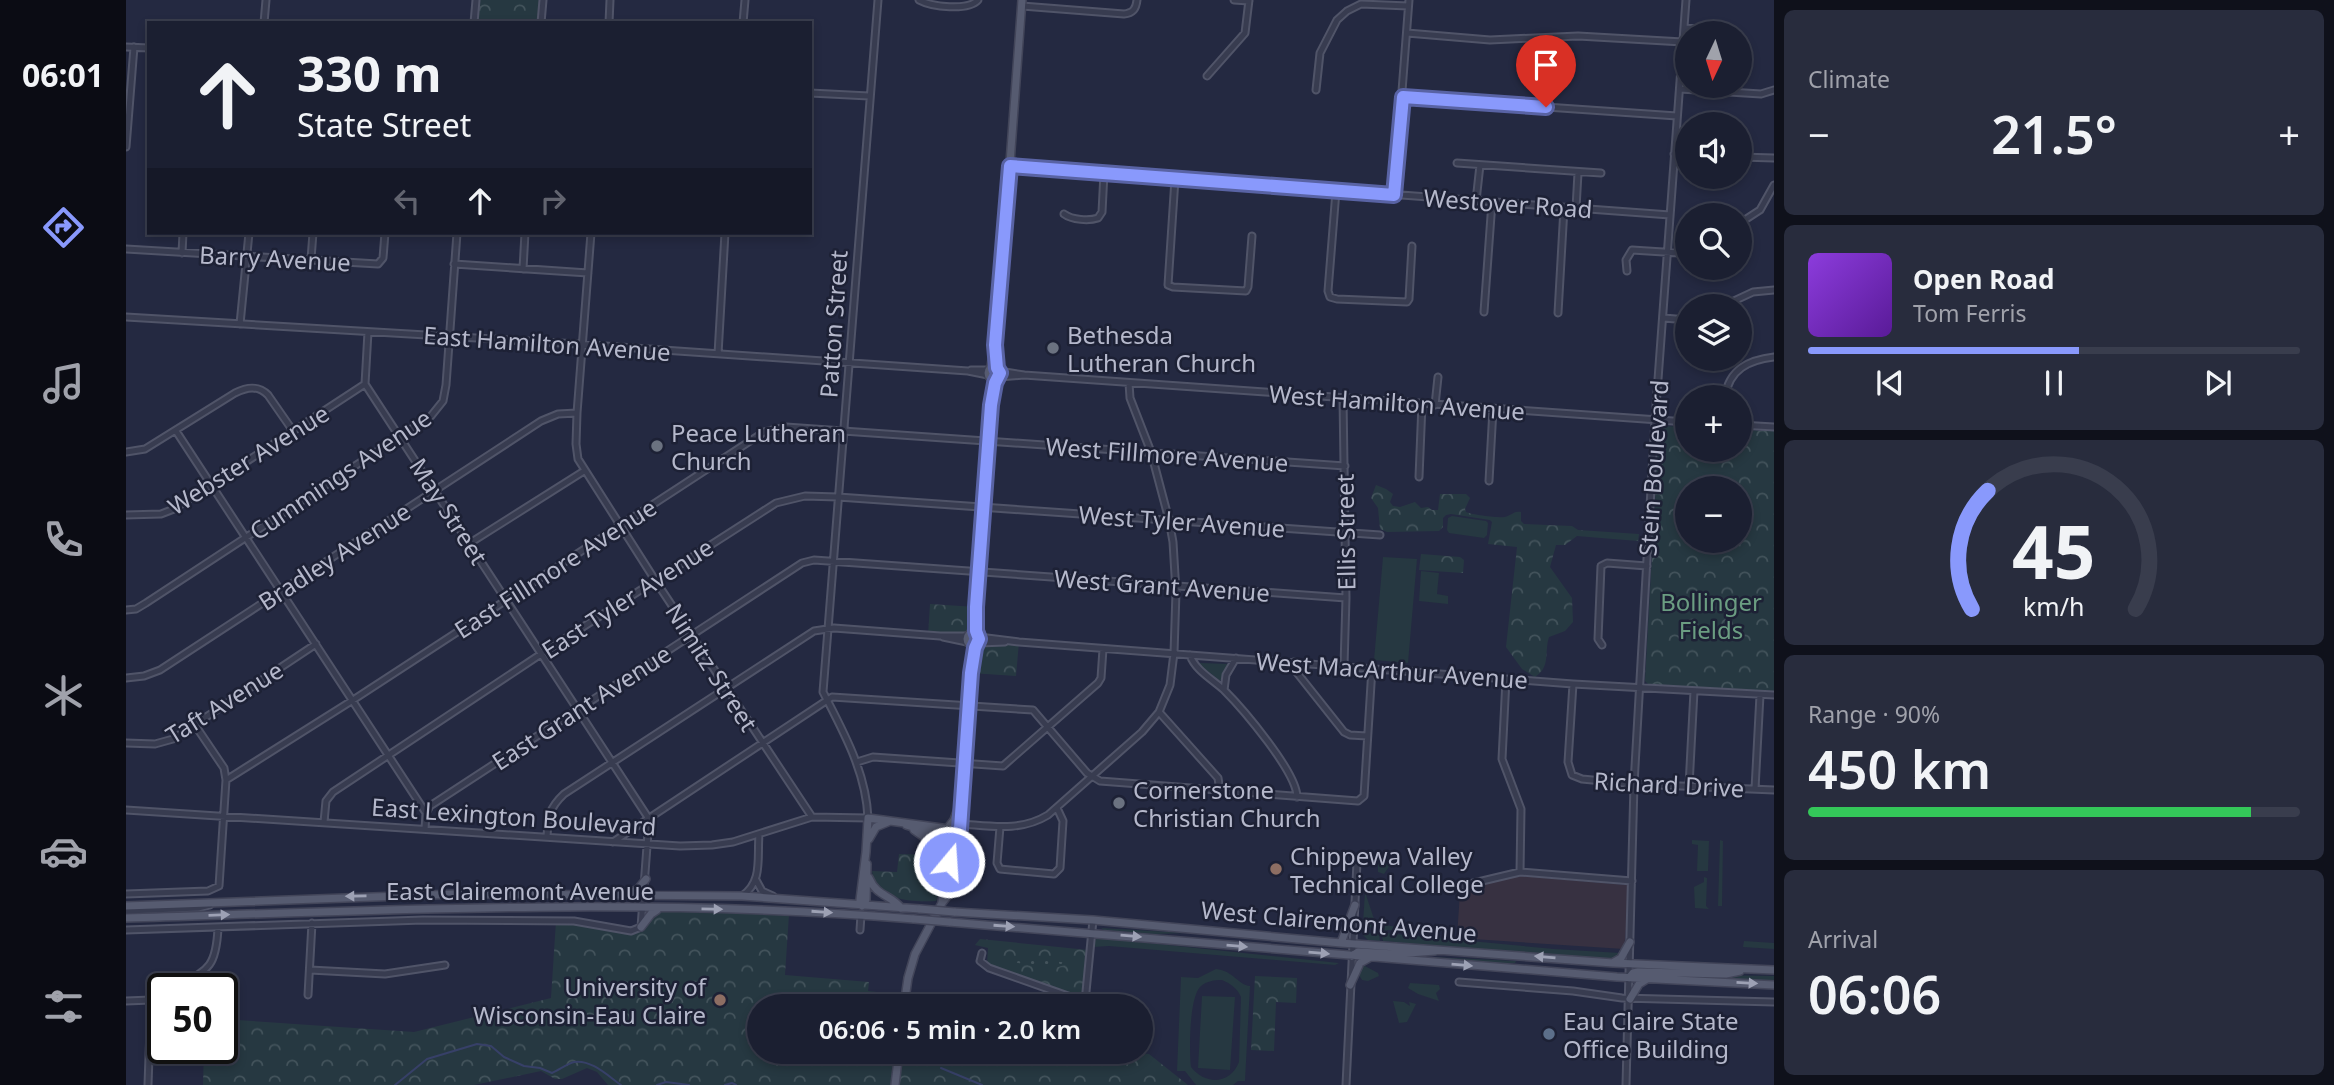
<!DOCTYPE html>
<meta charset="utf-8">
<style>
:root{--surface:#1b1f31;--page:#282c3d;--text:#f1f3f6;--muted:#a0a2ab;--line:#393d4d;--accent:#8999fc}
body{margin:0;font-family:"Noto Sans",sans-serif;background:var(--page);color:var(--text);height:100vh;display:flex;flex-direction:column;font-size:26px;white-space:nowrap}
*{box-sizing:border-box;margin:0}
p{font-size:23px;color:var(--muted)}
.icon{flex:none;width:38px;height:38px;fill:none;stroke:currentColor;stroke-width:2;stroke-linecap:round;stroke-linejoin:round}
.map{position:relative;flex:1;overflow:hidden}
.details{display:flex;flex-direction:column;gap:10px;padding:10px;background:#0f111b;width:560px}
.details>*{flex:none}
.banner{position:absolute;left:21px;top:21px;width:665px;height:214px;border-radius:0px;box-shadow:0 4px 10px #0003,0 0 0 2px var(--line);background:#1b1f31;color:var(--text);overflow:hidden}
.needle{width:46px;rotate:184deg}
.tools{position:absolute;left:1549px;top:21px;display:grid;gap:14px}
.tools a{display:grid;place-items:center;width:77px;height:77px;border-radius:50%;background:var(--surface);box-shadow:0 4px 10px #0003,0 0 0 2px var(--line);font-size:35px}
.speed{position:absolute;left:21px;top:973px;display:flex;gap:14px;font-size:35px;font-weight:700;text-align:center}
.speed>*{display:grid;place-content:center;width:91px;height:91px;border-radius:50%;background:var(--surface);box-shadow:0 4px 10px #0003,0 0 0 2px var(--line);line-height:1}
.speed .limit{border:4px solid #111;border-radius:10px;background:#fff;color:#111}
.pin{position:absolute;display:grid;place-items:center;width:60px;height:60px;color:#fff;margin:-72px -30px;border-radius:50% 50% 50% 0;rotate:-45deg;box-shadow:0 0 7px #0007}
.pin .icon{rotate:45deg}
.me{position:absolute;width:77px;margin:-38px;rotate:18deg;stroke-linejoin:round;filter:drop-shadow(0 0 5px #0008)}
.turn{display:flex;align-items:center;gap:24px;height:147px;padding:0 35px;font-size:32px}
.turn .icon{width:91px;height:91px;stroke-width:2.5}
.turn b{display:block;font-size:49px;line-height:60px}
.lanes{display:flex;align-items:center;height:66px;padding:0 35px;background:#0003;justify-content:center;gap:35px;direction:ltr}
.lanes .off{opacity:.35}
.big{font-size:52px;font-weight:600;line-height:1.1}
.details .widget{flex:1;display:flex;flex-direction:column;justify-content:center;gap:10px;min-width:0;padding:0 24px;border-radius:10px;background:var(--page)}
.details .dial{align-items:center;gap:0}
.dial svg{height:182px;overflow:visible;fill:none;stroke:var(--line);stroke-width:7;stroke-linecap:round;text-anchor:middle}
.dial text{fill:var(--text);stroke:none}
.song{display:flex;align-items:center;gap:21px}
.cover{width:84px;height:84px;border-radius:10px;background:linear-gradient(135deg,hsl(270 70% 55%),hsl(270 70% 35%))}
.played{height:7px;border-radius:4px;background:linear-gradient(90deg,var(--accent) 55%,var(--line) 55%)}
.keys{display:flex;justify-content:space-around;direction:ltr}
.heat{display:flex;justify-content:space-between;align-items:center;font-size:38px;direction:ltr}
.charge{height:10px;border-radius:5px;background:linear-gradient(90deg,#34c759 90%,var(--line) 0)}
.trip{position:absolute;left:621px;top:994px;width:406px;height:70px;border-radius:35px;background:var(--surface);box-shadow:0 4px 10px #0003,0 0 0 2px var(--line);font-weight:600;line-height:70px;text-align:center}
main{display:flex;flex:1;min-height:0}
.dock{display:flex;flex-direction:column;width:126px;justify-content:space-around;align-items:center;background:#0b0c14;color:var(--muted)}
.dock .icon{width:49px;height:49px}
.dock .selected{color:var(--accent)}
.dock b{font-size:32px;color:var(--text)}
.map>svg:first-child{display:block}
</style>
<main>
<nav class="dock">
<b>06:01</b>
<svg class="icon selected" aria-label="directions" viewBox="0 0 24 24"><path d="M12 3l9 9-9 9-9-9zM9 14v-3h6M13 9l2 2-2 2"/></svg>
<svg class="icon" aria-label="music" viewBox="0 0 24 24"><path d="M9 18V5l10-2v13"/><circle cx="6" cy="18" r="3"/><circle cx="16" cy="16" r="3"/></svg>
<svg class="icon" aria-label="phone" viewBox="0 0 24 24"><path d="M5 4h4l2 5-3 2q2 4 5 5l2-3 5 2v4C11 20 4 13 5 4z"/></svg>
<svg class="icon" aria-label="climate" viewBox="0 0 24 24"><path d="M12 3v18M4 7l16 10M4 17L20 7"/></svg>
<svg class="icon" aria-label="car" viewBox="0 0 24 24"><path d="M5 17H2v-5l4-1 3-4h7l3 4 3 1v5h-3M9 17h6M6 11h13"/><circle cx="7" cy="17" r="2"/><circle cx="17" cy="17" r="2"/></svg>
<svg class="icon" aria-label="filters" viewBox="0 0 24 24"><path d="M4 7h16M4 17h16"/><circle cx="9" cy="7" r="2"/><circle cx="15" cy="17" r="2"/></svg>
</nav>
<div class="map">
<svg width="1648" height="1085" viewBox="0 0 1648 1085">
<defs>
<pattern id="forest-crowns" width="20" height="18" patternUnits="userSpaceOnUse" patternTransform="scale(1.75)"><rect width="20" height="18" fill="#263841"/><path d="M2 6a3 3 0 1 1 6 0M12 15a3 3 0 1 1 6 0" fill="none" stroke="#43535b"/></pattern>
<pattern id="garden-dots" width="8" height="8" patternUnits="userSpaceOnUse" patternTransform="scale(1.75)"><rect width="8" height="8" fill="#263841"/><path d="M2 2h.1M6 6h.1" fill="none" stroke="#43535b" stroke-width="1.8" stroke-linecap="round"/></pattern>
</defs>
<rect width="100%" height="100%" fill="#242941"/>
<path fill="#373141" d="M1396 876 1501 885 1503 886 1502 910 1498 949 1331 938 1334 891 1383 878Z"/>
<path fill="#263841" fill-rule="evenodd" d="M1326 516 1360 521 1362 523 1361 535 1358 538 1323 533 1321 530 1322 518Z
M1257 557 1291 559 1282 663 1248 660Z
M1295 571 1313 573 1311 594 1322 596V604L1293 601Z
M1074 663 1102 664V665L1096 680H1093L1074 665Z
M1566 840 1583 841 1582 871H1571L1572 845 1566 844Z
M1594 840 1597 841 1596 906H1592Z
M1246 853 1254 857 1252 861 1255 857H1265L1263 859 1266 862 1258 874 1252 872V862L1250 866 1243 860Z
M1578 877 1581 878 1580 906 1583 909 1569 908 1568 887 1578 882Z
M1239 892 1253 934 1254 941 1242 940 1237 935 1249 932V930L1237 923Z
M1258 925 1272 927 1283 932 1261 930 1259 933 1428 949 1494 953 1490 959 1483 960 1257 941 1255 933Z
M975 928 1061 933 1028 934 978 930Z
M975 938 1213 963 1209 965 983 946 967 947 970 939Z
M1618 941 1648 943V949L1617 947Z
M1284 956 1390 961 1389 963H1346L1271 958Z
M1237 965 1252 973 1253 976 1242 981 1236 980 1233 975Z
M1090 969C1108 971 1112 985 1124 986L1119 1081H1112L1107 1085H1070L1059 1071H1051L1055 977 1072 978ZM1096 980C1105 984 1111 988 1115 997L1113 1062C1104 1085 1079 1085 1065 1067 1063 1051 1063 996 1075 986 1081 981 1088 980 1096 980Z
M1577 975 1648 976V981L1577 978Z
M1284 983 1313 985 1314 989 1310 993 1313 1001 1292 994 1282 988Z
M1076 996 1109 997 1104 1070 1072 1068Z
M1267 1001 1278 1002 1284 1006 1283 1002 1290 1004 1281 1022 1273 1023Z"/>
<path fill="url(#forest-crowns)" fill-rule="evenodd" d="M350 0H417L415 23H348Z
M1536 426 1561 427V450H1614V430L1648 431V691L1523 685 1519 681 1533 429ZM1614 488V541H1561V488Z
M1250 485 1260 489 1267 494 1264 502 1267 506 1274 507 1289 502 1295 508 1302 507 1306 510H1312L1314 494H1340L1344 498 1339 509 1340 512C1347 515 1372 518 1379 517 1387 515 1387 511 1395 512V521L1398 524 1446 526 1452 530 1513 534 1512 541 1451 536 1439 545H1430L1424 567 1446 598 1447 622 1439 631 1423 637C1418 652 1425 667 1409 677L1396 669 1380 647 1391 547 1362 544 1366 522 1364 520 1325 514 1320 515 1317 518V527L1313 531 1261 532 1254 529 1252 508 1245 498Z
M1295 554 1334 557 1338 560 1337 573 1293 570Z
M804 604 850 607V631L853 637 893 642 890 676 845 673 844 645 841 642 802 636Z
M773 854 805 855C814 869 819 885 810 901 785 902 750 901 746 871L771 872Z
M535 908 663 914 659 975 743 982 742 991 777 995 776 1006H634V1052H770L766 1085H482L471 1072 461 1068 436 1079H429L415 1071 348 1085H77L78 1048H96V1019L288 1032 425 998 430 921 508 931Z
M854 939 962 950 957 992 951 996H947L861 964 862 948 849 945Z
M1129 976 1171 978 1170 1003 1150 1002 1148 1051 1125 1050Z
M783 996 820 1006H782Z
M777 1052H1002L1023 1054 1062 1085H773Z"/>
<path fill="url(#garden-dots)" d="M893 957 943 963C926 972 906 966 888 962L887 959Z"/>
<g fill="none" stroke-linecap="round" stroke-linejoin="round">
<path stroke="#374068" stroke-width="2" d="M815 1068 856 1085
M269 1085 301 1059 351 1044 365 1046 378 1057 398 1066 414 1068 426 1073C433 1070 441 1064 448 1062 465 1059 482 1076 495 1085
M531 1085 540 1082 563 1085
M599 1085 606 1083 610 1085"/>
<g stroke="#505468" stroke-width="9">
<path id="minor" d="M793 0C806 7 842 11 852 0
M1108 0 1123 1
M896 6 998 14C1007 13 1010 9 1011 0
M138 23 140 0
M348 23 350 0
M415 23 417 0
M483 23 484 0
M617 23 619 0
M1558 28 1603 31
M1281 33 1364 40 1452 36 1557 42
M0 47 23 48
M1081 76 1119 33 1123 0
M1554 89 1635 94 1648 90
M1190 90 1194 53 1211 20 1221 11 1235 4 1282 6
M684 93 743 96
M1277 97 1551 116
M0 147 8 47
M1548 154H1561
M1614 157 1648 158
M1331 163 1475 173
M884 166 1544 215
M1049 179 1042 285 1047 287 1120 291 1122 287 1126 236
M1210 191 1202 291 1204 297 1211 299 1281 302 1283 299 1286 246
M1268 195 1283 0
M1350 201 1354 165
M1450 208 1452 173
M938 214C946 220 963 221 972 218L976 212 978 173
M1614 223 1634 210 1648 185
M465 233 451 413 450 444 452 459 529 580 686 817
M0 249 252 264 257 258 259 233
M56 253 57 233
M185 259 187 233
M328 264 462 273
M397 269 399 233
M1501 271 1500 260 1506 250 1553 253 1561 250
M1597 306 1627 292 1648 290
M1358 312 1366 202
M1432 313 1438 208
M0 317 451 344 842 371 862 375
M1538 318 1561 320
M114 324 123 233
M592 354 599 233
M845 370H862
M873 371 898 375
M873 377 898 375 1561 422
M1599 397C1603 369 1623 360 1648 357
M1217 398 1220 598 1218 666
M1309 405 1312 377
M1614 425 1648 427
M50 431 300 813 299 829
M0 452 19 449 109 393C121 387 132 385 142 395L167 431
M1293 477 1296 404
M1363 481 1367 409
M0 515 35 514 48 509 239 384
M344 543 458 471
M0 610 10 609 20 603 305 416 317 401 320 385 331 233
M817 637 841 642
M853 637 893 642 1447 684 1648 695
M853 643 879 642
M1476 645 1472 639 1475 566 1481 563 1521 566
M1064 655C1069 670 1086 679 1098 690 1116 708 1171 772 1171 797
M1168 662V669L1218 732 1224 735 1241 736
M0 678 18 676 34 670 415 421 432 414 451 413
M1380 679 1376 759 1395 809 1394 872
M1447 684 1442 762 1446 775 1456 779 1508 784 1648 790
M1098 690 1100 675 1110 658
M1033 712 1092 778 1094 791
M0 743 29 744 47 739 190 644
M731 762 747 757 877 766 972 683 975 678 977 649
M100 780 227 700 638 432 660 427 1219 466
M1563 786 1568 691
M1629 789 1634 695
M0 810 554 846 586 845 607 842 686 817 742 818C740 772 718 733 697 692L752 0
M300 813 304 806 676 563 688 560 1220 598
M198 822 200 801 207 792 415 654 650 503 679 496 712 497 1254 535
M835 824C865 826 894 832 922 815L1016 732 1033 712 1044 685 1048 653 1050 592 1047 542 1043 520 1025 452 1004 398 1003 383
M874 827 871 863 874 869 928 874 934 868 937 821 931 808
M421 837C422 817 423 808 438 794L688 631 708 628 814 636H842
M487 842 706 697 907 710 961 773 974 781 1232 801 1238 796 1246 668
M630 880 636 891 647 896
M1335 886 1394 872 1506 881
M0 894 82 891 93 886 100 780 98 768 69 725
M616 896C637 882 631 858 633 835
M0 911 72 908 84 905
M0 930 297 920 448 921 505 931 515 927 523 819 239 384 242 332
M734 930 735 915
M856 953 854 961 863 968 959 1002 967 920
M184 970 259 974 319 965
M1333 982 1447 991 1496 998 1648 1002
M46 989C81 970 90 970 92 928
M182 995 186 923
M0 1001 25 1000
M22 1085 25 1000 37 994
M1220 1085 1231 862
M1500 1085 1508 784 1529 420 1560 0"/>
</g>
<g stroke="#424559" stroke-width="10">
<path id="major" d="M862 373a6 6 0 1 1 12 0a6 6 0 1 1-12 0Z
M865 367 873 312 896 0
M841 639a6 6 0 1 1 12 0a6 6 0 1 1-12 0Z
M845 634 850 607 865 405 870 379
M780 825 803 832 811 838
M821 829 828 820 833 806
M788 830 802 840 811 858
M811 835 819 881 816 902
M743 839 750 827 762 822
M743 878C751 897 764 894 775 908
M502 894 512 889 520 879
M736 903 740 900 741 864
M0 906 331 894 616 896 794 909
M736 906 734 900 740 852 742 818 823 829 829 833 832 838
M828 912 967 920 1215 943 1487 963 1648 970
M0 918C261 910 528 897 788 919
M823 922 1491 977 1648 985
M515 927 525 914 531 910
M1215 943 1229 905
M1226 956 1232 952 1270 954 1309 951
M1488 962 1495 958 1504 942
M1503 978 1507 973 1512 972 1600 974 1614 971
M1224 985 1234 963 1243 958
M1504 999 1513 984 1521 979
M778 1006 782 978 789 954 816 903 823 894 825 879 824 855 832 842 834 829 842 701 850 645
M769 1085 773 1052"/>
</g>
<use href="#minor" stroke="#383c50" stroke-width="5"/>
<use href="#major" stroke="#565b70" stroke-width="7"/>
<g stroke="#424559" stroke-width="10" stroke-linecap="butt">
<path id="major-bridge" d="M794 909 828 912
M788 919 823 922"/>
</g>
<use href="#major-bridge" stroke="#565b70" stroke-width="7"/>
</g>
<defs><path id="oneway-solid" d="M-6-.8H1V-3.2L6.5 0L1 3.2V.8H-6Z" transform="scale(1.75)"/></defs>
<g fill="#9da1b4">
<use href="#oneway-solid" transform="translate(230 896) rotate(179)"/>
<use href="#oneway-solid" transform="translate(586 909) rotate(1)"/>
<use href="#oneway-solid" transform="translate(696 912) rotate(4)"/>
<use href="#oneway-solid" transform="translate(93 915) rotate(-2)"/>
<use href="#oneway-solid" transform="translate(878 926) rotate(4)"/>
<use href="#oneway-solid" transform="translate(1005 936) rotate(5)"/>
<use href="#oneway-solid" transform="translate(1111 946) rotate(5)"/>
<use href="#oneway-solid" transform="translate(1193 953) rotate(5)"/>
<use href="#oneway-solid" transform="translate(1419 957) rotate(-175)"/>
<use href="#oneway-solid" transform="translate(1336 965) rotate(5)"/>
<use href="#oneway-solid" transform="translate(1621 983) rotate(3)"/>
</g>
<g fill="none" stroke-linecap="round" stroke-linejoin="round">
<g stroke="#5963a4" stroke-width="18">
<path id="route" d="M823 862 824 855 831 844 834 829 845 673 849 648 853 639 850 631V607L865 405 869 383 874 373 871 368 869 345 884 166 1268 195 1277 97 1420 107"/>
</g>
<use href="#route" stroke="#8999fc" stroke-width="12"/>
</g>
<g fill="#6b7280" stroke="#1d2135" stroke-width="2.5">
<circle cx="927" cy="348" r="7"/>
<circle cx="531" cy="446" r="7"/>
<circle cx="993" cy="803" r="7"/>
</g>
<g fill="#8d6e63" stroke="#1d2135" stroke-width="2.5">
<circle cx="1150" cy="869" r="7"/>
<circle cx="594" cy="1000" r="7"/>
</g>
<circle fill="#5c6f8a" stroke="#1d2135" stroke-width="2.5" cx="1423" cy="1034" r="7"/>
<g text-anchor="middle" dominant-baseline="central" stroke-width="5" stroke-linejoin="round" paint-order="stroke">
<g font-size="24" fill="#b5b8cb" stroke="#1d2135">
<text transform="translate(1382 203) rotate(4)">Westover Road</text>
<text transform="translate(149 258) rotate(3)">Barry Avenue</text>
<text transform="translate(707 324) rotate(-86)">Patton Street</text>
<text transform="translate(421 343) rotate(4)">East Hamilton Avenue</text>
<text transform="translate(1271 402) rotate(4)">West Hamilton Avenue</text>
<text transform="translate(1041 454) rotate(4)">West Fillmore Avenue</text>
<text transform="translate(122 459) rotate(-32)">Webster Avenue</text>
<text transform="translate(1527 468) rotate(-86)">Stein Boulevard</text>
<text transform="translate(214 474) rotate(-34)">Cummings Avenue</text>
<text transform="translate(323 511) rotate(57)">May Street</text>
<text transform="translate(1056 521) rotate(4)">West Tyler Avenue</text>
<text transform="translate(1219 532) rotate(-91)">Ellis Street</text>
<text transform="translate(208 556) rotate(-33)">Bradley Avenue</text>
<text transform="translate(429 568) rotate(-33)">East Fillmore Avenue</text>
<text transform="translate(1036 585) rotate(4)">West Grant Avenue</text>
<text transform="translate(501 598) rotate(-33)">East Tyler Avenue</text>
<text transform="translate(586 667) rotate(57)">Nimitz Street</text>
<text transform="translate(1266 670) rotate(4)">West MacArthur Avenue</text>
<text transform="translate(98 702) rotate(-32)">Taft Avenue</text>
<text transform="translate(455 707) rotate(-33)">East Grant Avenue</text>
<text transform="translate(1543 784) rotate(3)">Richard Drive</text>
<text transform="translate(388 816) rotate(4)">East Lexington Boulevard</text>
<text x="394" y="890">East Clairemont Avenue</text>
<text transform="translate(1213 921) rotate(5)">West Clairemont Avenue</text>
</g>
<g font-size="24" fill="#b5b8cb" stroke="#1d2135" text-anchor="start">
<text x="941" y="334">Bethesda<tspan x="941" dy="28">Lutheran Church</tspan></text>
<text x="545" y="432">Peace Lutheran<tspan x="545" dy="28">Church</tspan></text>
<text x="1007" y="789">Cornerstone<tspan x="1007" dy="28">Christian Church</tspan></text>
<text x="1164" y="855">Chippewa Valley<tspan x="1164" dy="28">Technical College</tspan></text>
<text x="580" y="986" text-anchor="end">University of<tspan x="580" dy="28">Wisconsin-Eau Claire</tspan></text>
<text x="1437" y="1020">Eau Claire State<tspan x="1437" dy="28">Office Building</tspan></text>
</g>
<g font-size="24" fill="#6b9d82" stroke="#1d2135">
<text x="1585" y="601">Bollinger<tspan x="1585" dy="28">Fields</tspan></text>
</g>
</g>
</svg>
<div class="tools">
<a><svg class="needle" viewBox="-14 -14 28 28"><path d="M0-13l5 13h-10z" fill="#e53935"/><path d="M0 13l5-13h-10z" fill="#a0a2ab"/></svg></a>
<a><svg class="icon" aria-label="sound" viewBox="0 0 24 24"><path d="M4 9h4l5-4v14l-5-4H4zM17 9q2 3 0 6"/></svg></a>
<a><svg class="icon" aria-label="search" viewBox="0 0 24 24"><circle cx="10" cy="10" r="6"/><path d="M15 15l6 6"/></svg></a>
<a><svg class="icon" aria-label="layers" viewBox="0 0 24 24"><path d="M12 4l9 5-9 5-9-5zM3 14l9 5 9-5"/></svg></a>
<a>+</a>
<a>−</a>
</div>
<div class="speed"><div class="limit">50</div></div>
<div class="pin" style="left:1420px;top:107px;background:#d93025"><svg class="icon" aria-label="arrive" viewBox="0 0 24 24"><path d="M6 21V4h12l-3 4 3 4H6"/></svg></div>
<svg class="me" style="left:823px;top:862px" viewBox="-20 -20 40 40"><circle r="17" fill="#8999fc" stroke="#fff" stroke-width="3"/><path d="M0-11L8 9 0 5-8 9z" fill="#fff"/></svg>
<div class="trip">06:06 · 5 min · 2.0 km</div>
<div class="banner">
<div class="turn"><svg class="icon" aria-label="ahead" viewBox="0 0 24 24"><path d="M12 20V5M6 11l6-6 6 6"/></svg><div><b>330 m</b>State Street</div></div>
<div class="lanes"><svg class="icon off" aria-label="left" viewBox="0 0 24 24"><path d="M17 20v-9H6M10 6l-5 5 5 5"/></svg><svg class="icon" aria-label="ahead" viewBox="0 0 24 24"><path d="M12 20V5M6 11l6-6 6 6"/></svg><svg class="icon off" aria-label="right" viewBox="0 0 24 24"><path d="M7 20v-9h11M14 6l5 5-5 5"/></svg></div>
</div>
</div>
<section class="details">
<div class="widget"><p>Climate</p>
<div class="heat"><a>−</a><b class="big">21.5°</b><a>+</a></div>
</div>
<div class="widget">
<div class="song"><i class="cover"></i><div><b>Open Road</b><p>Tom Ferris</p></div></div>
<div class="played"></div>
<div class="keys"><svg class="icon" aria-label="previous" viewBox="0 0 24 24"><path d="M18 5L8 12l10 7zM5 5v14"/></svg><svg class="icon" aria-label="pause" viewBox="0 0 24 24"><path d="M8 5v14M16 5v14"/></svg><svg class="icon" aria-label="next" viewBox="0 0 24 24"><path d="M6 5l10 7-10 7zM19 5v14"/></svg></div>
</div>
<div class="widget dial"><svg viewBox="0 0 100 80">
<path d="M14 69A42 42 0 1 1 86 69"/>
<path d="M14 69A42 42 0 0 1 21 17" stroke="#8999fc"/>
<text x="50" y="56" font-size="32" font-weight="700">45</text>
<text x="50" y="72" font-size="11">km/h</text>
</svg></div>
<div class="widget"><p>Range · 90%</p><b class="big">450 km</b><div class="charge"></div></div>
<div class="widget"><p>Arrival</p><b class="big">06:06</b></div>
</section>
</main>
